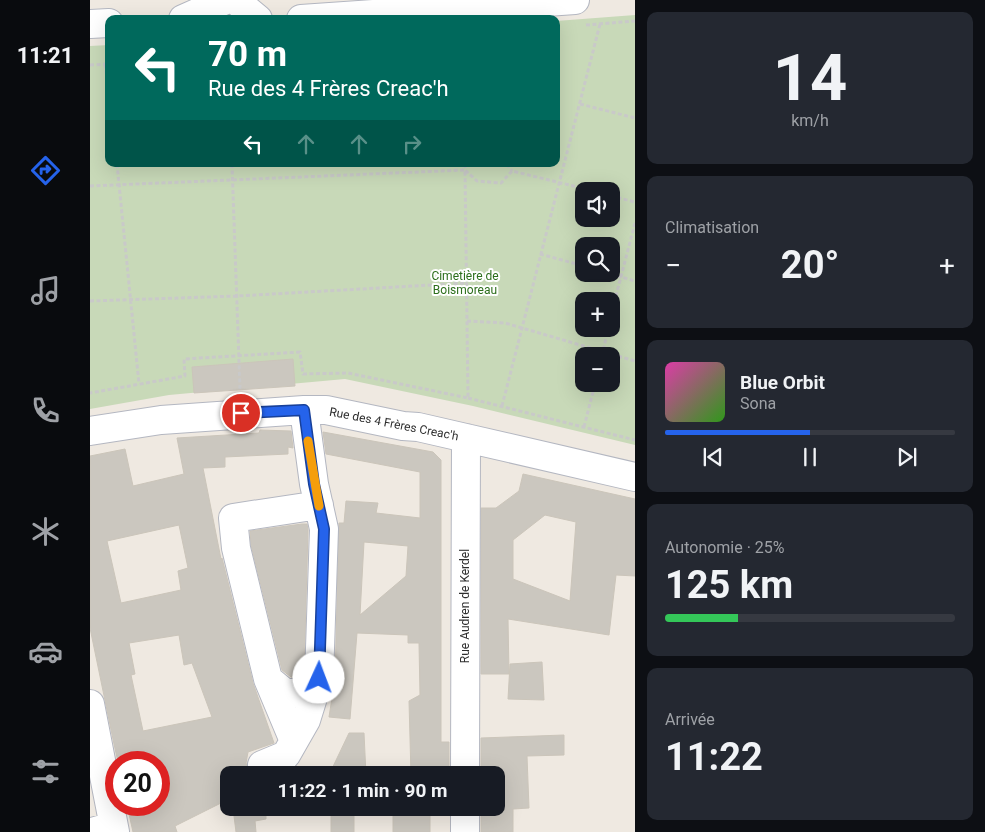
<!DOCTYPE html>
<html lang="fr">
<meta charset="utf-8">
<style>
:root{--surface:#171b24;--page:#242831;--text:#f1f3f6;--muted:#9ea1a6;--line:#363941;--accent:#2563eb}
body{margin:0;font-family:Roboto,sans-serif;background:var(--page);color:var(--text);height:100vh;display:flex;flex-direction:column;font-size:19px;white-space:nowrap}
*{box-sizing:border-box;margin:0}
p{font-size:16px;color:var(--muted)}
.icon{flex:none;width:28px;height:28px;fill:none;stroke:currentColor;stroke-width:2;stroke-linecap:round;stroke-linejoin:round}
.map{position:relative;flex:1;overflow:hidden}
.details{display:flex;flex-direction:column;gap:12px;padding:12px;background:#0d0f14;width:350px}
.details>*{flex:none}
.banner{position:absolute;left:15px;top:15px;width:455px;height:152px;border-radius:10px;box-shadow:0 5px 20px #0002;background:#00695c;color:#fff;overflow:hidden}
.buttons{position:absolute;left:485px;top:182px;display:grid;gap:10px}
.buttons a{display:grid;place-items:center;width:45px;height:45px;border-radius:10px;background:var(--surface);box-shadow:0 5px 20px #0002;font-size:25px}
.speed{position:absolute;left:15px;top:751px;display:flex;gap:10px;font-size:25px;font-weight:700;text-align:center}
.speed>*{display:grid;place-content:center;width:65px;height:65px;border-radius:50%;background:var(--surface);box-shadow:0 5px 20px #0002;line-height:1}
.speed .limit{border:8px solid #d22;background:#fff;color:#111}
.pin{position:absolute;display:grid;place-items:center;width:42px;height:42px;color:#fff;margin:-21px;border:2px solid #fff;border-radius:50%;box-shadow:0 1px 5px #0007}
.me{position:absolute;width:55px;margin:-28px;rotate:2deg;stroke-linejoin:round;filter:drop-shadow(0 0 4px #0008)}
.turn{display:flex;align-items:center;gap:18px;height:105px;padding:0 20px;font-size:22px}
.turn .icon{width:65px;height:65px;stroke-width:2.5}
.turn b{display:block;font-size:35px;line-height:42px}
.lanes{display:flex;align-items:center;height:48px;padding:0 20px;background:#0003;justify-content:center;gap:25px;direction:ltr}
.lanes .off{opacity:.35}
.big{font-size:38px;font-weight:700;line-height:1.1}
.details .card{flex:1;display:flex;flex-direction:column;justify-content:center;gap:8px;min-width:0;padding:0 18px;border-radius:10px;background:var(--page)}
.details .dial{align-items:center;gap:0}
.dial b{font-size:65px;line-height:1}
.song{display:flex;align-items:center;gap:15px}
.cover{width:60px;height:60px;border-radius:8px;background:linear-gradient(135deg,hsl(320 70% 55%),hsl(110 70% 35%))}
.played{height:5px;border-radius:2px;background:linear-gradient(90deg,var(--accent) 50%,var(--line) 50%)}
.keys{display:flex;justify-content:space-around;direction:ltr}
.heat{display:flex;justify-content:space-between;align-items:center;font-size:28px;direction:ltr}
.charge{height:8px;border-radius:4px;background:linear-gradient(90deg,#34c759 25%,var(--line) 0)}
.trip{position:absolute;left:130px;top:766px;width:285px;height:50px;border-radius:10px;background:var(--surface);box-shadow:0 5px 20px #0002;font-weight:700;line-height:50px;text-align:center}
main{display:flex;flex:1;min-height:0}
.dock{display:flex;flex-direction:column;width:90px;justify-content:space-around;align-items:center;background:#090b0e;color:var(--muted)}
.dock .icon{width:35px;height:35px}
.dock .current{color:var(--accent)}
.dock b{font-size:22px;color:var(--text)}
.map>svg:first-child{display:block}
</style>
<main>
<nav class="dock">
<b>11:21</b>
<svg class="icon current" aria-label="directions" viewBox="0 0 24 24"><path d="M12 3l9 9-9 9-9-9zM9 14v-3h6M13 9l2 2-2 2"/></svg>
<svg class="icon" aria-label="music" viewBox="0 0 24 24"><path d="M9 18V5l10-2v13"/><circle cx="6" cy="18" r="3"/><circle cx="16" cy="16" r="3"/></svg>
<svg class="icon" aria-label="phone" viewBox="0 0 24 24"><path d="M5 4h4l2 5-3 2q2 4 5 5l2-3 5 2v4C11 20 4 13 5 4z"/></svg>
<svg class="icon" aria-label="climate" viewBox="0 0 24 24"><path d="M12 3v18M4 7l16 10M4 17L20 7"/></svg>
<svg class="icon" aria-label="car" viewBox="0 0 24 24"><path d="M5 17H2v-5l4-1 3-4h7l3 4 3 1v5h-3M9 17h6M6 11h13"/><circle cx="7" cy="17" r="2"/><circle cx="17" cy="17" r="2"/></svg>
<svg class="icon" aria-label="filters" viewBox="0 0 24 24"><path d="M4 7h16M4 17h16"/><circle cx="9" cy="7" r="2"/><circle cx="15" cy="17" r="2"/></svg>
</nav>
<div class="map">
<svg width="545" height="832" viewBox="0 0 545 832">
<rect width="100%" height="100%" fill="#efe9e1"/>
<path fill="#c8d9b8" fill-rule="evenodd" d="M545 15V445L383 406 255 379 79 395 0 409V46L19 45V164H466V21ZM494 191H521V219H494ZM494 246H521V274H494ZM494 301H521V329H494ZM494 356H521V384H494Z"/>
<path fill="#cbc7bf" stroke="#cbc5ba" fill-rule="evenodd" d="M203 359 205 386 104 393 102 367Z
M170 430 201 431 203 448 198 447V454L135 457V467L113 468 131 559 132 558 163 683 184 743 158 752 156 763 161 775H139V799L85 826 87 832H43L37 805H69V762H28L24 744 0 628V456L35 449 43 486 94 474 87 438 169 433ZM89 525 98 568 88 571 91 590 31 603 17 541ZM89 635 94 665 102 663 122 717 53 731 41 675 45 674 39 643Z
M233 432 343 452 351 460V742H359V775H321L319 701 330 695 329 643H318V635L267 633 260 719 239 717 245 679 249 523H254L256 501 288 503 286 513 330 518V472L236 454ZM274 542 318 546 316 576 270 615Z
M433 474 545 499V576L526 575 519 635 418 619 419 674H391V508H406L429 491ZM455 515 486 522 480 601 423 579V540Z
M212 524H217L218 530 214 672 209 677H201L192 670 161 545 160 531Z
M452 662 454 700 418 699 420 664Z
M259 733H274L276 775H239Z
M474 735V755L437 756 439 808 423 809V832H391V808H406V775H391V738Z
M143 808H176V819L165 821 166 832H146Z
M241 808H264V832H241Z
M303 808H359V813L340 811V832H303Z"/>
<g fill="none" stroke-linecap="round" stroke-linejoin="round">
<g stroke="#b4b7c1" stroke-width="30">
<path id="minor" d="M145 0 168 19
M93 19 136 0
M211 19 485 0
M0 24 19 23
M0 431 71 420 214 410H236L313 426 328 427 545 477
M229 505 143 518 146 548 178 679 195 693H217L229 678
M178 679 204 741
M0 704 25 832
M172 765 196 755 216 720 229 678 234 529 224 484 214 410
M375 775 376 438
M2 832 23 826
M375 832V808"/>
</g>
<path stroke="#c9c9c9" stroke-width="3" stroke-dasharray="4 2.5" stroke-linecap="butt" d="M496 25 545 21
M15 64 19 92
M0 65 19 64
M490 104 545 118
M27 164 49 384
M142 164 150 390
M375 164V170L387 181 411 183 422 171 504 191
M417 164 422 171
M0 186 375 170 378 398 258 373 213 374 210 352 94 359 95 376 0 393
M521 196 545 202
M450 254 494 266
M521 274 545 281
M0 301 147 296 377 283
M521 315 545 223
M377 321 415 323 545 361
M512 356 518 329
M378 398 545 440
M412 406 510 24
M494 427 505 384"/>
<use href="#minor" stroke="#fff" stroke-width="28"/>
</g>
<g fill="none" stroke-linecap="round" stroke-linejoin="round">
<g stroke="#184099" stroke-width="12">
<path id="route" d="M151 413 214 410 224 484 234 529 229 678"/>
</g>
<use href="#route" stroke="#2563eb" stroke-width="9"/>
<path stroke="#f59e0b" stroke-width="9" d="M218 441 229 506"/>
</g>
<g text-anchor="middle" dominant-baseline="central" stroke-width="4" stroke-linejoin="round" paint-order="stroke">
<g font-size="12" fill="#2c6e1b" stroke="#fff">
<text x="375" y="276">Cimetière de<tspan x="375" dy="14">Boismoreau</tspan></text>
</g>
<g font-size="12" fill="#2e2e2e" stroke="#fff">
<text transform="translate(304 424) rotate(11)">Rue des 4 Frères Creac'h</text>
<text transform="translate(375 606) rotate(-90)">Rue Audren de Kerdel</text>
</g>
</g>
</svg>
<div class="buttons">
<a><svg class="icon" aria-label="sound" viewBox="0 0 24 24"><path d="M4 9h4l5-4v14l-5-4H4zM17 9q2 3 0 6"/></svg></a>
<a><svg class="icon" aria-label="search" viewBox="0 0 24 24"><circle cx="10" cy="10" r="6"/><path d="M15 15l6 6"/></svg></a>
<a>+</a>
<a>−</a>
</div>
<div class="speed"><div class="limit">20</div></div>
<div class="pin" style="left:151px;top:413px;background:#d93025"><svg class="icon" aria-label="arrive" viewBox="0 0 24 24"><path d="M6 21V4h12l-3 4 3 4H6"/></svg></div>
<svg class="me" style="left:229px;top:678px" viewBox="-20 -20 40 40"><circle r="19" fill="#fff"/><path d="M0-13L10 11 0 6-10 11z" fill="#2563eb"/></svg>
<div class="trip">11:22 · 1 min · 90 m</div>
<div class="banner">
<div class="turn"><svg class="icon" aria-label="left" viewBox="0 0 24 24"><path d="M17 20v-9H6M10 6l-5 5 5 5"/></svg><div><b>70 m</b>Rue des 4 Frères Creac'h</div></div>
<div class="lanes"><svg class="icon" aria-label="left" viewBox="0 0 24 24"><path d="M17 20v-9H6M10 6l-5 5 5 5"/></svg><svg class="icon off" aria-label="ahead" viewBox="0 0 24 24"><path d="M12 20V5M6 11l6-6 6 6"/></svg><svg class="icon off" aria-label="ahead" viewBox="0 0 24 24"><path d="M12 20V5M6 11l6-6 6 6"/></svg><svg class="icon off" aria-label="right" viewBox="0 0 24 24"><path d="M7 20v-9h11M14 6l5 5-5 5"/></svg></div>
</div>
</div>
<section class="details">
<div class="card dial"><b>14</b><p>km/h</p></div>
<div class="card"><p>Climatisation</p>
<div class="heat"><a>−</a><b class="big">20°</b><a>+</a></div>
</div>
<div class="card">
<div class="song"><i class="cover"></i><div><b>Blue Orbit</b><p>Sona</p></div></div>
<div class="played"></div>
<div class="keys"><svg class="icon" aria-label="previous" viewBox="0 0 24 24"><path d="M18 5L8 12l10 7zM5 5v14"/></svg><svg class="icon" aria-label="pause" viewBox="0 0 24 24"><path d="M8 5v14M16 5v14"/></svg><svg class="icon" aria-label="next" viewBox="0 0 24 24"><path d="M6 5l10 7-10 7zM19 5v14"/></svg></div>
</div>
<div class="card"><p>Autonomie · 25%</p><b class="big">125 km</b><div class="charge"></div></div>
<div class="card"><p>Arrivée</p><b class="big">11:22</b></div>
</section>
</main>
